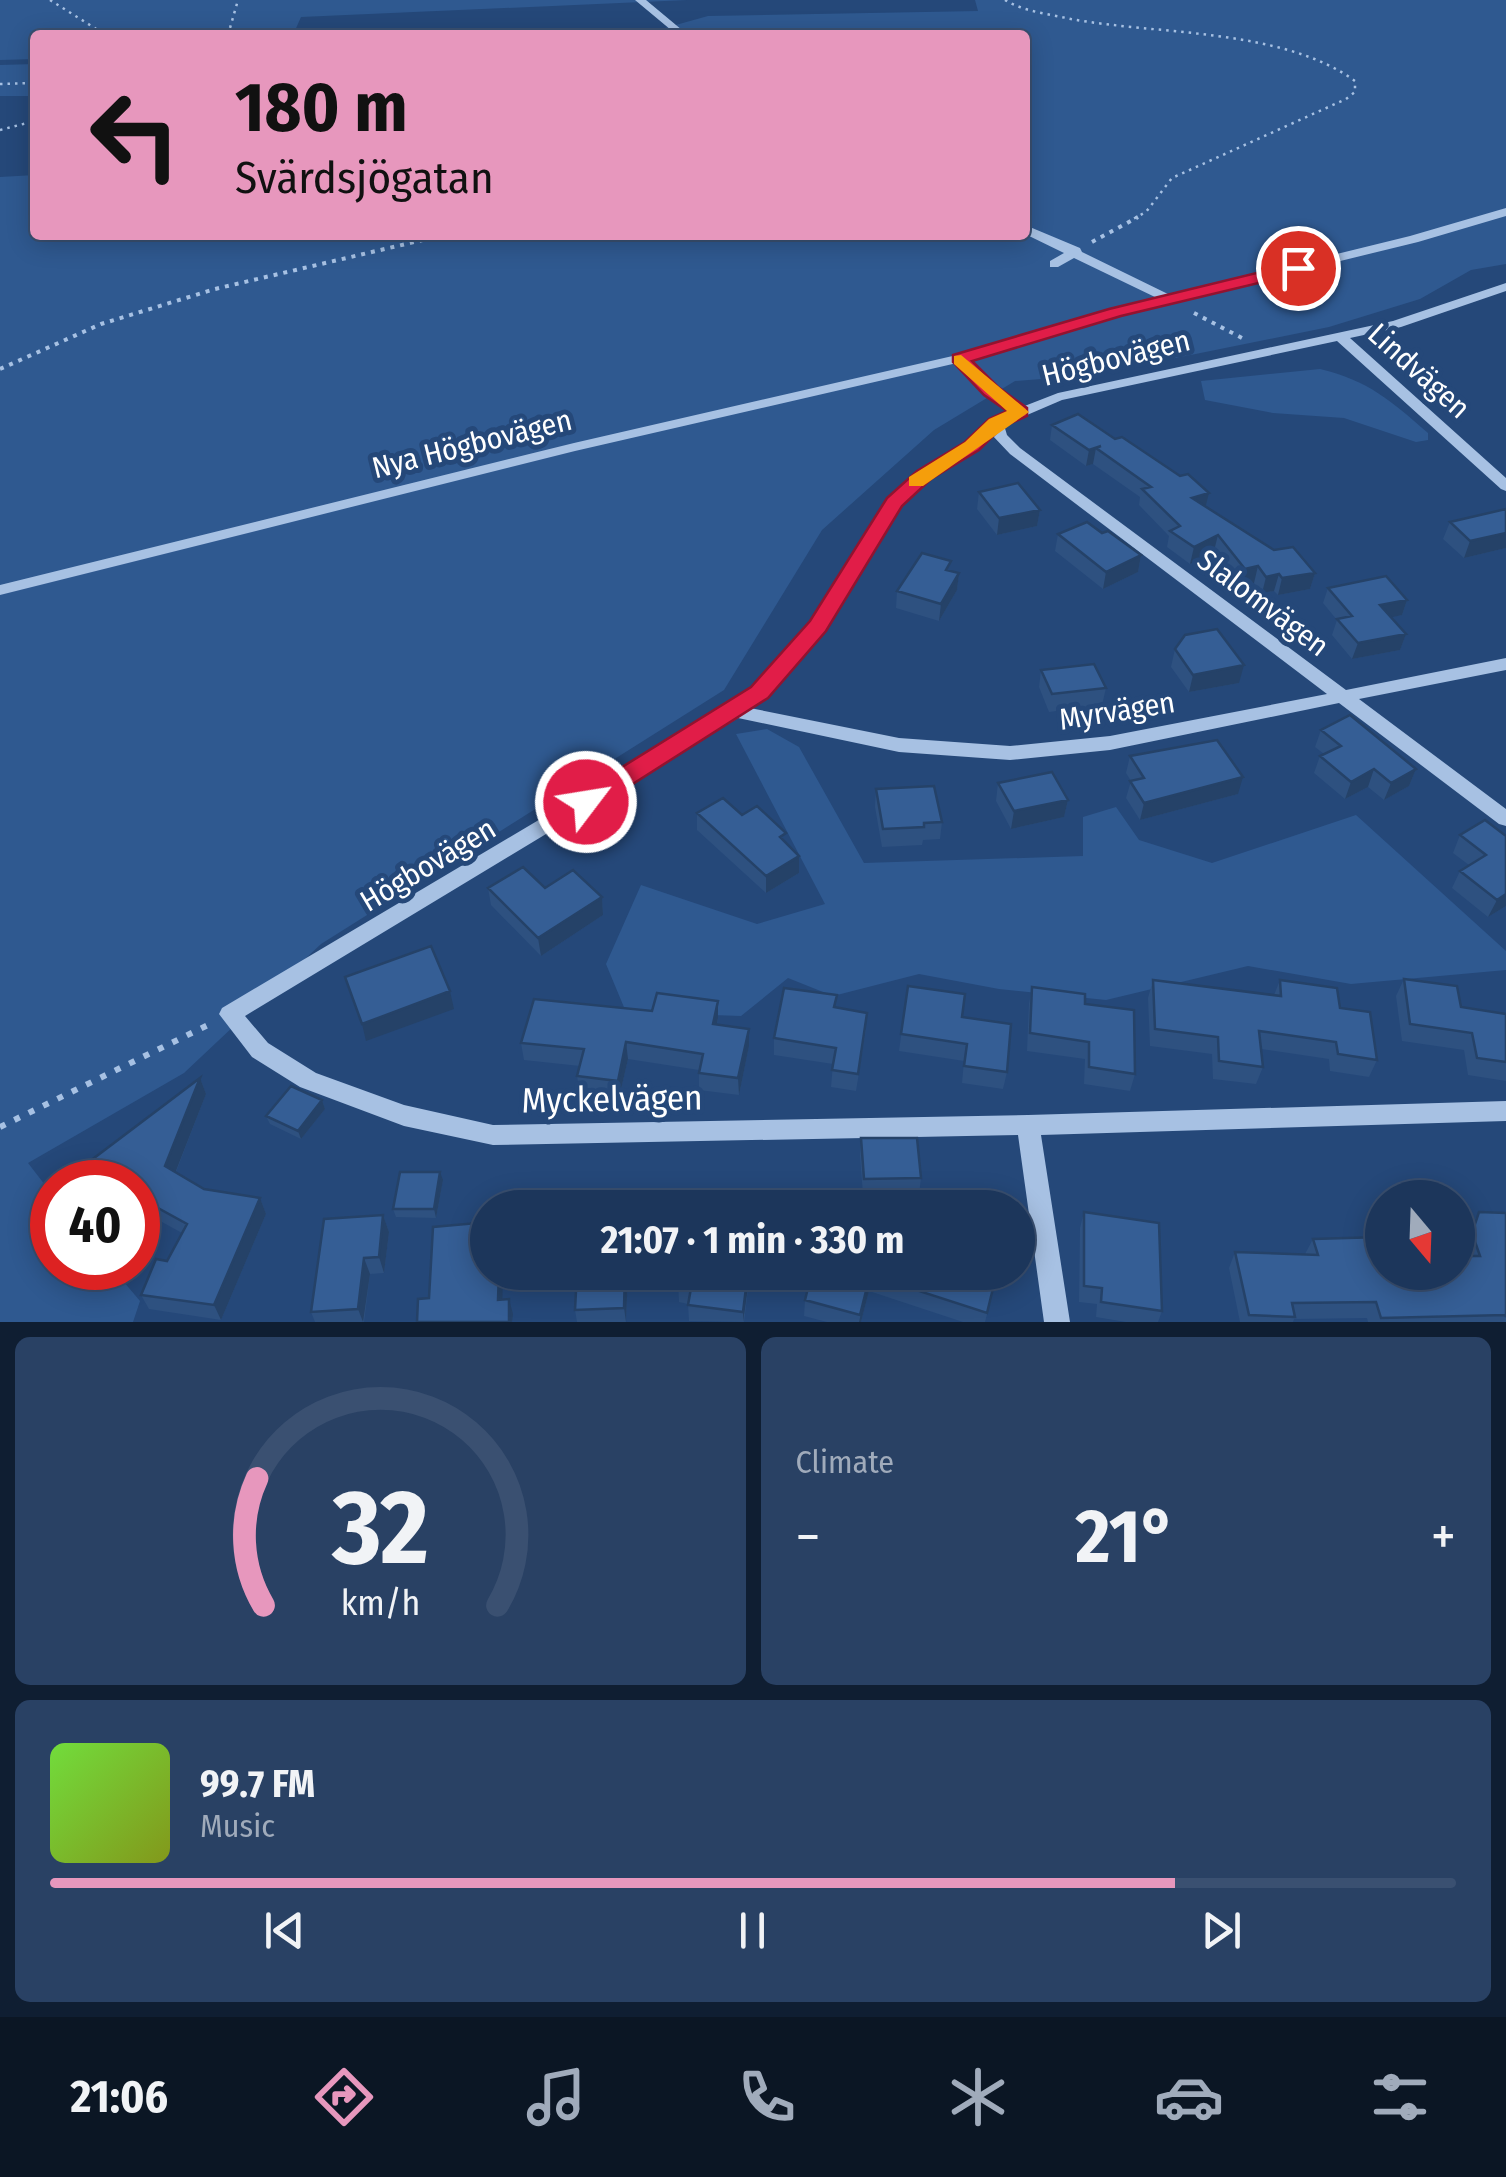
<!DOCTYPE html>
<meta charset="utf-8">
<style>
:root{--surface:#1c365b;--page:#294164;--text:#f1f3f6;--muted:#a0abbb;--line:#3a5071;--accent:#e797bd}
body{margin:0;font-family:"Fira Sans Condensed",sans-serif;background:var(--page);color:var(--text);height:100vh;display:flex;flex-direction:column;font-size:38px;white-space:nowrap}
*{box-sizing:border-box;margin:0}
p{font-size:32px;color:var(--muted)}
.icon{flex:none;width:55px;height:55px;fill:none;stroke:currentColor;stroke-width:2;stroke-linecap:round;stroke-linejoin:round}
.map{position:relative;height:1322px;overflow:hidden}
.side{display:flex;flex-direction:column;gap:15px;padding:15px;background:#0f1e32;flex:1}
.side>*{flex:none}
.guide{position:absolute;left:30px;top:30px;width:1000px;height:210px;border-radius:10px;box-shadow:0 5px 25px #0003,0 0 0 2px var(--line);background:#e797bd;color:#111;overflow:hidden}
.needle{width:65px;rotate:161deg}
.fabs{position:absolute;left:1365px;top:1180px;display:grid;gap:20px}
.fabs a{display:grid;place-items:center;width:110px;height:110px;border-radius:50%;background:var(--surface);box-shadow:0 5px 25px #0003,0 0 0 2px var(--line);font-size:50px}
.speed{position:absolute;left:30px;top:1160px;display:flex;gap:20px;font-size:50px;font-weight:700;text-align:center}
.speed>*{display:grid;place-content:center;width:130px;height:130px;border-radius:50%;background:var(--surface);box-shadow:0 5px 25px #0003,0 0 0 2px var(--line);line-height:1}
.speed .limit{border:15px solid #d22;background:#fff;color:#111}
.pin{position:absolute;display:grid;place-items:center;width:85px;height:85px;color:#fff;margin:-42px;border:5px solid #fff;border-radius:50%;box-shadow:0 2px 10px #0007}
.me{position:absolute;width:110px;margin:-55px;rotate:59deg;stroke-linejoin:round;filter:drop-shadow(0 0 8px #0008)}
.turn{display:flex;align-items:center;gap:35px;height:210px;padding:0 40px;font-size:45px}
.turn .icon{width:130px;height:130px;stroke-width:2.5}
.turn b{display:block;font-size:70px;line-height:85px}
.big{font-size:75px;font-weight:700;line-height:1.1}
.side .tile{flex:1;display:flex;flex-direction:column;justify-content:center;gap:15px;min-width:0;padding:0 35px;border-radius:15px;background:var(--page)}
.side .dial{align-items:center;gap:0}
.dial svg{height:260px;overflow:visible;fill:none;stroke:var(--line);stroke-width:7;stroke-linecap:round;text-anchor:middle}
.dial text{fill:var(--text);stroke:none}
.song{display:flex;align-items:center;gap:30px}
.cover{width:120px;height:120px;border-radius:15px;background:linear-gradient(135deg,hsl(100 70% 55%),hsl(70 70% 35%))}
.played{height:10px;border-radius:5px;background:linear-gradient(90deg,var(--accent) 80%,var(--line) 80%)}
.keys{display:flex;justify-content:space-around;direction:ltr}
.heat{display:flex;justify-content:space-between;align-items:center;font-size:55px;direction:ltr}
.side .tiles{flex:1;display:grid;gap:15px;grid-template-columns:1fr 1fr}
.tile:last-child{grid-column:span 2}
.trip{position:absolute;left:470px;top:1190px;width:565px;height:100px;border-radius:50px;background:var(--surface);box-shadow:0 5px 25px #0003,0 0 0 2px var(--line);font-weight:700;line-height:100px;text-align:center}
.tabs{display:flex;height:160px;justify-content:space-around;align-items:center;background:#0b1624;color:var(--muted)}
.tabs .icon{width:70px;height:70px}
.tabs .current{color:var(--accent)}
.tabs b{font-size:45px;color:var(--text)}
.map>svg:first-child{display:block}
</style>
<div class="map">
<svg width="1506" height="1322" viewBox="0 0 1506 1322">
<rect width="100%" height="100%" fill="#254879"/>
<path fill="#2f5990" d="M0 0H687L301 17 293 35H35V59L0 60Z
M975 0H1506V264L1471 270 1420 299 1329 327 1092 375 1015 381 934 430 822 530 724 690 321 944 184 1073 28 1163 52 1194V1268H112L140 1301 133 1322H0V177L35 175V235H1025V35H549L647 33 708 16 978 11Z
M35 64V96H0V65Z
M1320 369C1369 381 1390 400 1428 433V440L1416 442 1344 418 1273 413 1205 400 1201 381Z
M767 729 799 747 864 863 1083 856V817L1116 807 1139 840 1212 863 1356 815 1506 951V970L1351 984 1248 966 1106 1000 999 989 919 974 833 996 788 978 741 1016 626 1012 606 964 641 885 757 924 825 904 736 734Z"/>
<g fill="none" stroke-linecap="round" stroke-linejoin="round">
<path stroke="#a7c1e3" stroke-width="2.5" stroke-dasharray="2.5 5" stroke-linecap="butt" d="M50 0 101 32 117 35
M1005 0C1025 12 1049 14 1071 19 1158 35 1282 28 1355 81V92L1346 99 1172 178 1146 212 1133 219
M228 35 238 0
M0 84 35 83
M0 130 35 121"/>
<path stroke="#a7c1e3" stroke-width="4" stroke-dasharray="4 6" stroke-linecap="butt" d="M1092 242 1138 217
M1194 313 1242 338
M0 369 101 324 215 289 444 235"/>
<path stroke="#a7c1e3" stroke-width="6" stroke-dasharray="6 10" stroke-linecap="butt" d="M0 1127 208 1025"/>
<path fill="#a7c1e3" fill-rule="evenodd" d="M635 0H646L688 35H677Z
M1506 208V216L1418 242 1119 315 969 360 996 388 1022 407 1058 393 1393 321 1506 283V291L1401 327 1350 338 1506 478V491L1501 489 1337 341 1062 400 1004 425 1007 435 1020 448 1346 690 1506 658V670L1359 699 1506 809V826L1499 824 1339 703 1110 750 1010 760 899 752 738 718 245 1016 268 1043 316 1073 404 1105 493 1125 1028 1115 1506 1101V1121L1041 1135 1070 1322H1044L1018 1135 493 1145 404 1126 300 1087 252 1057 219 1014 222 1008 729 707 770 672 812 622 890 500 919 472 967 443 991 420 1010 412 986 394 957 363 575 451 0 595V585L574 443 957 355 1157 298 1074 258 1058 267H1050V261L1064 253 1025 234V225L1080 248 1082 252 1170 295 1410 236ZM992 435 1010 454 1327 694 1110 736 1010 746 899 738 750 708C778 684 803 659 824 630 852 591 871 543 901 505 926 475 964 462 992 435Z"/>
</g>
<path fill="#2e5180" d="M1052 425 1206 507 1274 550 1315 573 1310 589 1278 595 1274 591 1262 593 1254 583 1241 585 1214 551 1190 564 1167 547 1169 536 1139 505 1140 497 1093 464 1086 466 1050 440Z
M979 492 1040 510 1037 526 997 535 977 509Z
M1506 509V548L1464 558 1443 539 1450 522Z
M1102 533 1141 555 1138 572 1103 589 1055 551 1058 534Z
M950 571 959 573 957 590 939 621 896 608 897 591Z
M1328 588 1407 600 1402 615 1391 617 1406 634 1400 650 1352 659 1332 635 1337 620 1323 603Z
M1175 649 1239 683 1189 692 1171 667Z
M1041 670 1106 688 1102 705 1049 712 1039 687Z
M1321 730 1416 769 1409 786 1384 800 1368 787 1345 799 1314 773 1320 756 1324 754 1315 747Z
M1130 756 1238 794 1140 820 1126 798 1131 781 1126 773Z
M998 783 1068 800 1064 817 1011 829 996 801Z
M876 789 942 822 940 839 923 840 922 845 882 847 875 807Z
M697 813 742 815 786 843 799 856V873L766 893 697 830Z
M1460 835 1506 836V906L1488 917 1452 888 1460 871 1469 865 1453 853Z
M488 888H545L602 897 603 915 541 956 491 905Z
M1404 979 1461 1007 1506 1014V1081L1468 1075 1464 1050 1402 1041 1396 996Z
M1153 980 1274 995 1280 980 1340 1008 1377 1060 1369 1077 1330 1071 1329 1059 1261 1049 1263 1067 1256 1084 1213 1079 1212 1054 1150 1046 1148 998Z
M908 986 962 1017 1007 1072 1003 1089 962 1083 964 1061 899 1051Z
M1032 987 1085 1004 1135 1074 1130 1091 1084 1084 1085 1059 1027 1051 1029 1004Z
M836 1008 866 1030 856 1091 831 1087 833 1064 774 1055V1038Z
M718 1018 717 1024 749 1029V1046L739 1095 699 1090V1070L628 1059 619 1098 580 1093 577 1076 580 1066 524 1060 521 1043Z
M200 1078 206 1094 176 1172 204 1189 260 1198 266 1214 221 1320 149 1309 141 1295 167 1261 182 1233 142 1211 138 1214V1182H72L69 1177Z
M322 1100 325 1109 301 1139 270 1124 266 1116Z
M861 1138 921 1178 919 1195H863L860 1155Z
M443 1180 436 1218 396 1217 393 1209Z
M1084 1212 1162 1311 1158 1322H1126L1096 1317 1097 1304 1079 1302 1080 1228Z
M1479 1212 1506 1213V1322H1368L1367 1318 1294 1319 1293 1322H1240L1229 1268 1235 1252 1305 1254 1313 1239 1382 1272 1465 1256 1462 1249 1469 1229Z
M383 1215 389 1232 384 1273 370 1274 364 1322H315L311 1312Z
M577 1272H628L626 1322H577L575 1310Z
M671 1272H750L744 1322 689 1321 688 1304 679 1302 678 1281H671Z
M797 1272H998L985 1322H963L869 1291 861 1322H827L804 1316 805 1300 811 1278 797 1274Z"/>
<path fill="#254268" d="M1096 448 1093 464 1086 466 1089 450Z
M1209 493 1205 509 1192 498Z
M1040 510 1037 526 997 535 999 518Z
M1506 533V548L1464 558 1470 541Z
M1218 535 1214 551 1190 564 1194 547Z
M1141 555 1138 572 1103 589 1106 572Z
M1258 566 1254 583 1241 585 1245 569Z
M959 573 957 590 939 621 941 604Z
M1315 573 1310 589 1278 595 1282 578Z
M1279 574 1274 591 1262 593 1266 577Z
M1407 600 1402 615 1375 621 1380 605Z
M1406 634 1400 650 1352 659 1358 643Z
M1244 665 1239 683 1189 692 1193 675Z
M1374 769 1368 787 1345 799 1351 782Z
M1416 769 1409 786 1384 800 1391 783Z
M1243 777 1238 794 1140 820 1144 803Z
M1068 800 1064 817 1011 829 1014 811Z
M799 856V873L766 893V876Z
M1506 894V906L1488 917 1497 900Z
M602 897 603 915 541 956 538 938Z
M450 991 454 1009 366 1041 362 1024Z
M718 1001V1018L713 1041V1024Z
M749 1029V1046L739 1095 738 1078Z
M626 1042 628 1059 619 1098 618 1081Z
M200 1078 206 1094 172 1181 165 1166Z
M322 1100 325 1109 301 1139 298 1131Z
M440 1172 443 1180 436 1218 434 1209Z
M260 1198 266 1214 221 1320 214 1305Z
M383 1215 389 1232 384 1273 379 1257Z
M364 1258 370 1274 363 1322 358 1309Z
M499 1272H503L502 1316 498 1300Z
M625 1272H628L626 1322 624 1308Z
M748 1272H750L743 1322V1312Z
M870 1275 869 1291 861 1322H859Z
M509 1299 513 1314 512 1322H509Z"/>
<path fill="#355e95" stroke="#254268" stroke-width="2.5" d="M1078 414 1115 439 1122 437 1180 476 1188 474 1209 493 1192 498 1274 550 1293 547 1315 573 1282 578 1279 574 1266 577 1258 566 1245 569 1218 535 1194 547 1170 531 1180 526 1142 489 1151 487 1096 448 1101 446 1089 450 1052 425Z
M1018 483 1040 510 999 518 979 492Z
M1506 509V533L1470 541 1450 522Z
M1087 522 1102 533 1108 531 1141 555 1106 572 1058 534Z
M922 553 951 561 946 570 959 573 941 604 897 591Z
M1386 576 1407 600 1380 605 1406 634 1358 643 1337 619 1352 616 1328 588Z
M1217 629 1244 665 1193 675 1175 649 1185 635Z
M1094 664 1106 688 1052 694 1041 670Z
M1350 715 1416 769 1391 783 1374 769 1351 782 1320 756 1341 746 1321 730Z
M1217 740 1243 777 1144 803 1130 781 1144 778 1130 756Z
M1052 772 1068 800 1014 811 998 783Z
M934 786 942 822 924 823V827L883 829 876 789Z
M723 798 742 815 757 806 786 833 780 837 799 856 766 876 697 813Z
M1485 820 1506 836V894L1497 900 1460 871 1486 855 1460 835Z
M523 867 545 888 573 870 602 897 538 938 488 888Z
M431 946 450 991 362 1024 345 977Z
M1404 979 1457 986 1461 1007 1506 1014V1062L1477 1058 1472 1033 1410 1024Z
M1153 980 1281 996 1280 980 1337 988 1340 1008 1370 1012 1377 1060 1338 1054 1336 1042 1259 1031 1263 1067 1219 1061 1218 1037 1155 1029Z
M908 986 965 994 962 1017 1011 1024 1007 1072 964 1066 967 1044 901 1034Z
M1032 987 1085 994V1004L1134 1010 1135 1074 1089 1067V1042L1030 1033Z
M784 988 837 995 834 1007 867 1013 858 1074 832 1070 836 1048 774 1038Z
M657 993 718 1001 713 1024 749 1029 738 1078 699 1073 703 1054 626 1042 618 1081 577 1076 584 1049 521 1043 534 999 652 1011Z
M200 1078 165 1166 204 1189 260 1198 214 1305 141 1295 156 1259 167 1261 187 1224 138 1197V1182H74L69 1177Z
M291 1086 322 1100 298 1131 266 1116Z
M861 1138H917L921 1178 864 1179Z
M400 1172H440L434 1209H393Z
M1084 1212 1159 1223 1162 1311 1101 1302 1102 1288 1084 1286Z
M1479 1212 1506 1213V1317L1505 1315 1381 1318 1376 1302 1292 1303 1295 1317 1249 1315 1235 1252 1318 1255 1313 1239 1382 1237V1272H1458V1256H1480L1472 1233Z
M383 1215 379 1257 364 1258 358 1309 311 1312 324 1219Z
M488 1222V1272H499L498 1300 509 1299V1322H417L418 1299 429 1298 433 1227Z
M577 1272H625L624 1308 575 1310Z
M680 1272H748L743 1312 688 1305 691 1288 678 1286Z
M812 1272H997L987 1313 870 1275 860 1315 805 1300Z"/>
<path fill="#e11d48" stroke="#92132f" stroke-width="2.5" d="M1298 263 1304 265V272L1121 316 972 361 998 387 1027 408V416L1002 427 979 450 931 479 902 506 826 631 768 698 595 808H577L573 802 577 795 751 687 810 621 887 498 917 471 965 442 989 419 1007 411 984 395 953 362V355L1109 309Z"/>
<path fill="#f59e0b" d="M961 355 1029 412 923 486H909V477L965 442 989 419 1007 411 954 364V356Z"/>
<g text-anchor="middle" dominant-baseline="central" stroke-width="10" stroke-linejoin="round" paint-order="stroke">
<g font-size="30" fill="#fff" stroke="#254879">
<text transform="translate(1116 358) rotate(-14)">Högbovägen</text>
<text transform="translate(1419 371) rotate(42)">Lindvägen</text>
<text transform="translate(472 444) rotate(-14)">Nya Högbovägen</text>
<text transform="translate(1263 603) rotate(37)">Slalomvägen</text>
<text transform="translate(1117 711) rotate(-9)">Myrvägen</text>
<text transform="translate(428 865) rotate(-31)">Högbovägen</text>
</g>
<g font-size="35" fill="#fff" stroke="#254879">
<text transform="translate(612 1099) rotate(-1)">Myckelvägen</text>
</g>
</g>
</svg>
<div class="fabs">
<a><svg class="needle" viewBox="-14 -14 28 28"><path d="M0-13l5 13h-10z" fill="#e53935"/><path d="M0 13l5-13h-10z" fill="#a0abbb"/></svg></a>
</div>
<div class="speed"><div class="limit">40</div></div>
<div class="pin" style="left:1298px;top:268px;background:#d93025"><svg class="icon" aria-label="arrive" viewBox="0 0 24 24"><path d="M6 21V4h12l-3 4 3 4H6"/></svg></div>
<svg class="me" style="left:586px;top:802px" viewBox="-20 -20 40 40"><circle r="17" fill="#e11d48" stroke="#fff" stroke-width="3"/><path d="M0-11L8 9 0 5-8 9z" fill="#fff"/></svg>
<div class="trip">21:07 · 1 min · 330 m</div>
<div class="guide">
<div class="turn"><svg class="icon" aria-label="left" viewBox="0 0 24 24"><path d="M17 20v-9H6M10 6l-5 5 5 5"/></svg><div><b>180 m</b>Svärdsjögatan</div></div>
</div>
</div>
<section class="side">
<div class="tiles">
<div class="tile dial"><svg viewBox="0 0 100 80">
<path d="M14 69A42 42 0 1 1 86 69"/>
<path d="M14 69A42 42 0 0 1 12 30" stroke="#e797bd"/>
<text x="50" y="56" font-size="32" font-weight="700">32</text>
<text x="50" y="72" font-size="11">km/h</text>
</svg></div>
<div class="tile"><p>Climate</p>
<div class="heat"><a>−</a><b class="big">21°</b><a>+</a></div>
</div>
<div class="tile">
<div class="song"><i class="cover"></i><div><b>99.7 FM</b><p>Music</p></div></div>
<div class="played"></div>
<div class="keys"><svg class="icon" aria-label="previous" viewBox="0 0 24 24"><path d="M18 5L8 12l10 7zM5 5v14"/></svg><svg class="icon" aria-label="pause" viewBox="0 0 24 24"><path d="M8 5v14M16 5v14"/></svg><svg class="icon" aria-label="next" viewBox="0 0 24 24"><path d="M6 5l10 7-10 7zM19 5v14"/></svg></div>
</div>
</div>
</section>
<nav class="tabs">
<b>21:06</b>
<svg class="icon current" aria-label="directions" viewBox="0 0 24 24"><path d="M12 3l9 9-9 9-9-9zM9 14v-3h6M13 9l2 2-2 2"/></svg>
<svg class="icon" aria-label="music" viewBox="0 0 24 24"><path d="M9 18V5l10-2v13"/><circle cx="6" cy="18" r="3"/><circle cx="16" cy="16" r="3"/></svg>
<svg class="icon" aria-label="phone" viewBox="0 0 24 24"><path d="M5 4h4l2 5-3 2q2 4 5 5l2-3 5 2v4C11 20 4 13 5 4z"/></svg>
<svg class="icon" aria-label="climate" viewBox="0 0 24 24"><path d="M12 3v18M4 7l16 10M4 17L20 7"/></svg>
<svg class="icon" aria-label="car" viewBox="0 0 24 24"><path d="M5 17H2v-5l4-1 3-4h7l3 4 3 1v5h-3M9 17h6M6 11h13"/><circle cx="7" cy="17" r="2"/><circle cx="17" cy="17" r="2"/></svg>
<svg class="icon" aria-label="filters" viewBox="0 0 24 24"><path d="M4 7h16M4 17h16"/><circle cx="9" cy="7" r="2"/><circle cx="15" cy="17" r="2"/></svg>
</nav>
